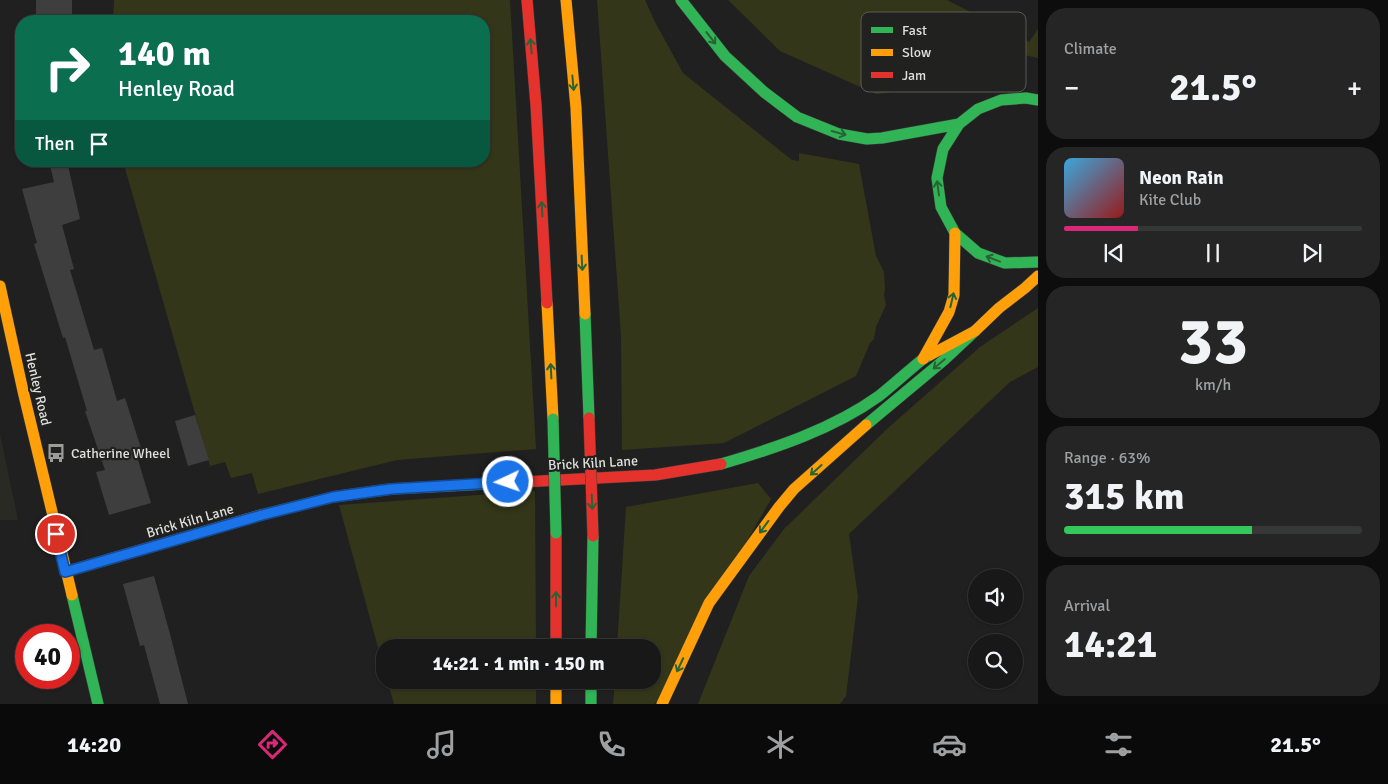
<!DOCTYPE html>
<meta charset="utf-8">
<style>
:root{--surface:#181818;--page:#252525;--text:#f1f3f6;--muted:#9fa0a2;--line:#363737;--accent:#db2777}
body{margin:0;font-family:Signika,sans-serif;background:var(--page);color:var(--text);height:100vh;display:flex;flex-direction:column;font-size:19px;white-space:nowrap}
*{box-sizing:border-box;margin:0}
p{font-size:16px;color:var(--muted)}
.icon{flex:none;width:28px;height:28px;fill:none;stroke:currentColor;stroke-width:2;stroke-linecap:round;stroke-linejoin:round}
.map{position:relative;flex:1;overflow:hidden}
.details{display:flex;flex-direction:column;gap:8px;padding:8px;background:#0d0d0d;width:350px}
.details>*{flex:none}
.guide{position:absolute;left:15px;top:15px;width:475px;height:152px;border-radius:20px;box-shadow:0 1px 4px #0004,0 0 0 1px var(--line);background:#0b6e4f;color:#fff;overflow:hidden}
.fabs{position:absolute;left:968px;top:569px;display:grid;gap:10px}
.fabs a{display:grid;place-items:center;width:55px;height:55px;border-radius:50%;background:var(--surface);box-shadow:0 1px 4px #0004,0 0 0 1px var(--line);font-size:25px}
.speed{position:absolute;left:15px;top:624px;display:flex;gap:10px;font-size:25px;font-weight:700;text-align:center}
.speed>*{display:grid;place-content:center;width:65px;height:65px;border-radius:50%;background:var(--surface);box-shadow:0 1px 4px #0004,0 0 0 1px var(--line);line-height:1}
.speed .limit{border:8px solid #d22;background:#fff;color:#111}
.pin{position:absolute;display:grid;place-items:center;width:42px;height:42px;color:#fff;margin:-21px;border:2px solid #fff;border-radius:50%;box-shadow:0 1px 5px #0007}
.me{position:absolute;width:55px;margin:-28px;rotate:267deg;stroke-linejoin:round;filter:drop-shadow(0 0 4px #0008)}
.turn{display:flex;align-items:center;gap:18px;height:105px;padding:0 20px;font-size:22px}
.turn .icon{width:65px;height:65px;stroke-width:2.5}
.turn b{display:block;font-size:35px;line-height:42px}
.then{display:flex;align-items:center;height:48px;padding:0 20px;background:#0003;gap:10px;font-size:19px}
.big{font-size:38px;font-weight:700;line-height:1.1}
.details .card{flex:1;display:flex;flex-direction:column;justify-content:center;gap:8px;min-width:0;padding:0 18px;border-radius:20px;background:var(--page)}
.details .dial{align-items:center;gap:0}
.dial b{font-size:65px;line-height:1}
.song{display:flex;align-items:center;gap:15px}
.cover{width:60px;height:60px;border-radius:8px;background:linear-gradient(135deg,hsl(200 70% 55%),hsl(0 70% 35%))}
.played{height:5px;border-radius:2px;background:linear-gradient(90deg,var(--accent) 25%,var(--line) 25%)}
.keys{display:flex;justify-content:space-around;direction:ltr}
.heat{display:flex;justify-content:space-between;align-items:center;font-size:28px;direction:ltr}
.charge{height:8px;border-radius:4px;background:linear-gradient(90deg,#34c759 63%,var(--line) 0)}
.trip{position:absolute;left:376px;top:639px;width:285px;height:50px;border-radius:20px;background:var(--surface);box-shadow:0 1px 4px #0004,0 0 0 1px var(--line);font-weight:700;line-height:50px;text-align:center}
.tab-bar{display:flex;height:80px;justify-content:space-around;align-items:center;background:#0a0a0a;color:var(--muted)}
.tab-bar .icon{width:35px;height:35px}
.tab-bar .current{color:var(--accent)}
.tab-bar b{font-size:22px;color:var(--text)}
main{display:flex;flex:1;min-height:0}
.map>svg:first-child{display:block}
</style>
<main>
<div class="map">
<svg width="1038" height="704" viewBox="0 0 1038 704">
<rect width="100%" height="100%" fill="#202020"/>
<path fill="#292a23" d="M0 434 18 520H0Z"/>
<path fill="#343619" d="M114 0H510L536 449 397 460 258 494 252 473 231 478 225 462 210 466 123 161H484V21H113Z
M597 0H645L655 22 683 73 792 160 799 161V153L859 164 876 256 884 272 885 289 884 295 886 305 876 327 874 339 870 343 856 376 724 443 622 450 621 336Z
M728 0H947L1029 42 1038 29V58L1024 55 974 61 930 88 876 94 780 51Z
M1038 308V367L1010 382 849 534 858 597 846 696 840 704H698L749 576 784 529 888 428 980 347Z
M758 483 771 499 655 704H613L615 680H652V648L617 647 626 507Z
M535 491 536 647 385 648V673L339 505Z
M387 680H536V704H394Z"/>
<path fill="#3e3e3e" d="M36 0H72V21H36Z
M49 161H67L80 219 62 225 74 269 70 270 94 350 102 348 117 401 125 398 141 448 135 450 151 503 109 515 96 472 105 470 85 411H87L65 337 63 338 34 244 37 243 22 189 54 182Z
M195 415 209 460 188 466 175 421Z
M154 576 170 634 188 704H160L144 645 140 646 123 584Z"/>
<g fill="none" stroke-linecap="round" stroke-linejoin="round">
<g stroke="#3d3d3c" stroke-width="12">
<path id="fast" d="M681 0 725 56 764 92 797 117 839 134 867 139 882 138 959 124
M1038 100 1026 98 1001 100 978 109 959 124 943 149 937 178 941 207 955 233 978 253 1005 263 1038 262
M585 314 589 418
M866 425 944 360 975 331
M721 464C776 448 833 429 879 396 894 384 908 371 923 359L930 355
M261 515 333 497 391 489 522 482
M72 595 98 704
M591 648 593 536
M591 680V704"/>
</g>
<g stroke="#3d3d3c" stroke-width="12">
<path id="slow" d="M566 0 576 108 585 314
M0 286 23 391 72 595
M547 303 553 419
M930 355 975 331 999 308 1025 288 1038 276
M923 359 949 312 954 295 955 233
M65 572 261 515
M556 680V704
M662 704 709 603 779 507 794 489 866 425"/>
</g>
<g stroke="#3d3d3c" stroke-width="12">
<path id="jam" d="M527 0 536 105 547 303
M522 482 655 475 721 464
M556 533V648"/>
</g>
<use href="#fast" stroke="#30b455" stroke-width="11"/>
<use href="#slow" stroke="#ff9f0a" stroke-width="11"/>
<use href="#jam" stroke="#e5322d" stroke-width="11"/>
<g stroke="#3d3d3c" stroke-width="12" stroke-linecap="butt">
<path id="fast-bridge" d="M553 419 556 533"/>
</g>
<g stroke="#3d3d3c" stroke-width="12" stroke-linecap="butt">
<path id="jam-bridge" d="M589 418 593 536"/>
</g>
<use href="#fast-bridge" stroke="#30b455" stroke-width="11"/>
<use href="#jam-bridge" stroke="#e5322d" stroke-width="11"/>
</g>
<defs><path id="oneway-shaft" d="M-6 0H5M1.5-3L5.5 0L1.5 3" fill="none" stroke-width="1.6" stroke-linecap="round" stroke-linejoin="round" transform="scale(1.25)"/></defs>
<g stroke="#286337">
<use href="#oneway-shaft" transform="translate(711 38) rotate(52)"/>
<use href="#oneway-shaft" transform="translate(531 46) rotate(-95)"/>
<use href="#oneway-shaft" transform="translate(573 83) rotate(85)"/>
<use href="#oneway-shaft" transform="translate(839 133) rotate(16)"/>
<use href="#oneway-shaft" transform="translate(938 188) rotate(-98)"/>
<use href="#oneway-shaft" transform="translate(542 209) rotate(-93)"/>
<use href="#oneway-shaft" transform="translate(993 259) rotate(-159)"/>
<use href="#oneway-shaft" transform="translate(582 263) rotate(87)"/>
<use href="#oneway-shaft" transform="translate(952 300) rotate(-77)"/>
<use href="#oneway-shaft" transform="translate(939 364) rotate(140)"/>
<use href="#oneway-shaft" transform="translate(551 371) rotate(-93)"/>
<use href="#oneway-shaft" transform="translate(816 470) rotate(138)"/>
<use href="#oneway-shaft" transform="translate(592 502) rotate(88)"/>
<use href="#oneway-shaft" transform="translate(764 527) rotate(126)"/>
<use href="#oneway-shaft" transform="translate(556 599) rotate(-90)"/>
<use href="#oneway-shaft" transform="translate(680 665) rotate(115)"/>
</g>
<g fill="none" stroke-linecap="round" stroke-linejoin="round">
<g stroke="#114b97" stroke-width="12">
<path id="route" d="M56 534 65 572 262 515 333 497 391 489 508 482"/>
</g>
<use href="#route" stroke="#1a73e8" stroke-width="9"/>
</g>
<defs>
<g id="bus-bare" transform="scale(1.5)"><path d="M-5-6H5V4H4V6H2V4H-2V6H-4V4H-5ZM-3.5-4V0h7V-4ZM-3.5 1.2v1.5H-2V1.2ZM2 1.2v1.5H3.5V1.2Z" fill="#9c9c9c" stroke="#21211f" stroke-width="2.5" paint-order="stroke"/></g>
</defs>
<g fill-rule="evenodd">
<use href="#bus-bare" x="56" y="453"/>
</g>
<g text-anchor="middle" dominant-baseline="central" stroke-width="4.5" stroke-linejoin="round" paint-order="stroke">
<g font-size="14" fill="#dfdfde" stroke="#21211f">
<text transform="translate(38 389) rotate(77)">Henley Road</text>
<text transform="translate(593 463) rotate(-3)">Brick Kiln Lane</text>
<text transform="translate(190 521) rotate(-16)">Brick Kiln Lane</text>
</g>
<g font-size="14" fill="#dfdfde" stroke="#21211f" text-anchor="start">
<text x="71" y="453">Catherine Wheel</text>
</g>
</g>
<rect x="861" y="12" width="165" height="80" rx="8" fill="#21211f" stroke="#5a5a58" stroke-width="1"/>
<rect x="871" y="27" width="22" height="6" fill="#30b455"/>
<rect x="871" y="49" width="22" height="7" fill="#ff9f0a"/>
<rect x="871" y="72" width="22" height="6" fill="#e5322d"/>
<g font-size="14" fill="#dfdfde">
<text x="902" y="35">Fast</text>
<text x="902" y="57">Slow</text>
<text x="902" y="80">Jam</text>
</g>
</svg>
<div class="fabs">
<a><svg class="icon" aria-label="sound" viewBox="0 0 24 24"><path d="M4 9h4l5-4v14l-5-4H4zM17 9q2 3 0 6"/></svg></a>
<a><svg class="icon" aria-label="search" viewBox="0 0 24 24"><circle cx="10" cy="10" r="6"/><path d="M15 15l6 6"/></svg></a>
</div>
<div class="speed"><div class="limit">40</div></div>
<div class="pin" style="left:56px;top:534px;background:#d93025"><svg class="icon" aria-label="arrive" viewBox="0 0 24 24"><path d="M6 21V4h12l-3 4 3 4H6"/></svg></div>
<svg class="me" style="left:508px;top:482px" viewBox="-20 -20 40 40"><circle r="17" fill="#1a73e8" stroke="#fff" stroke-width="3"/><path d="M0-11L8 9 0 5-8 9z" fill="#fff"/></svg>
<div class="trip">14:21 · 1 min · 150 m</div>
<div class="guide">
<div class="turn"><svg class="icon" aria-label="right" viewBox="0 0 24 24"><path d="M7 20v-9h11M14 6l5 5-5 5"/></svg><div><b>140 m</b>Henley Road</div></div>
<div class="then">Then<svg class="icon" aria-label="arrive" viewBox="0 0 24 24"><path d="M6 21V4h12l-3 4 3 4H6"/></svg></div>
</div>
</div>
<section class="details">
<div class="card"><p>Climate</p>
<div class="heat"><a>−</a><b class="big">21.5°</b><a>+</a></div>
</div>
<div class="card">
<div class="song"><i class="cover"></i><div><b>Neon Rain</b><p>Kite Club</p></div></div>
<div class="played"></div>
<div class="keys"><svg class="icon" aria-label="previous" viewBox="0 0 24 24"><path d="M18 5L8 12l10 7zM5 5v14"/></svg><svg class="icon" aria-label="pause" viewBox="0 0 24 24"><path d="M8 5v14M16 5v14"/></svg><svg class="icon" aria-label="next" viewBox="0 0 24 24"><path d="M6 5l10 7-10 7zM19 5v14"/></svg></div>
</div>
<div class="card dial"><b>33</b><p>km/h</p></div>
<div class="card"><p>Range · 63%</p><b class="big">315 km</b><div class="charge"></div></div>
<div class="card"><p>Arrival</p><b class="big">14:21</b></div>
</section>
</main>
<nav class="tab-bar">
<b>14:20</b>
<svg class="icon current" aria-label="directions" viewBox="0 0 24 24"><path d="M12 3l9 9-9 9-9-9zM9 14v-3h6M13 9l2 2-2 2"/></svg>
<svg class="icon" aria-label="music" viewBox="0 0 24 24"><path d="M9 18V5l10-2v13"/><circle cx="6" cy="18" r="3"/><circle cx="16" cy="16" r="3"/></svg>
<svg class="icon" aria-label="phone" viewBox="0 0 24 24"><path d="M5 4h4l2 5-3 2q2 4 5 5l2-3 5 2v4C11 20 4 13 5 4z"/></svg>
<svg class="icon" aria-label="climate" viewBox="0 0 24 24"><path d="M12 3v18M4 7l16 10M4 17L20 7"/></svg>
<svg class="icon" aria-label="car" viewBox="0 0 24 24"><path d="M5 17H2v-5l4-1 3-4h7l3 4 3 1v5h-3M9 17h6M6 11h13"/><circle cx="7" cy="17" r="2"/><circle cx="17" cy="17" r="2"/></svg>
<svg class="icon" aria-label="filters" viewBox="0 0 24 24"><path d="M4 7h16M4 17h16"/><circle cx="9" cy="7" r="2"/><circle cx="15" cy="17" r="2"/></svg>
<b>21.5°</b>
</nav>
